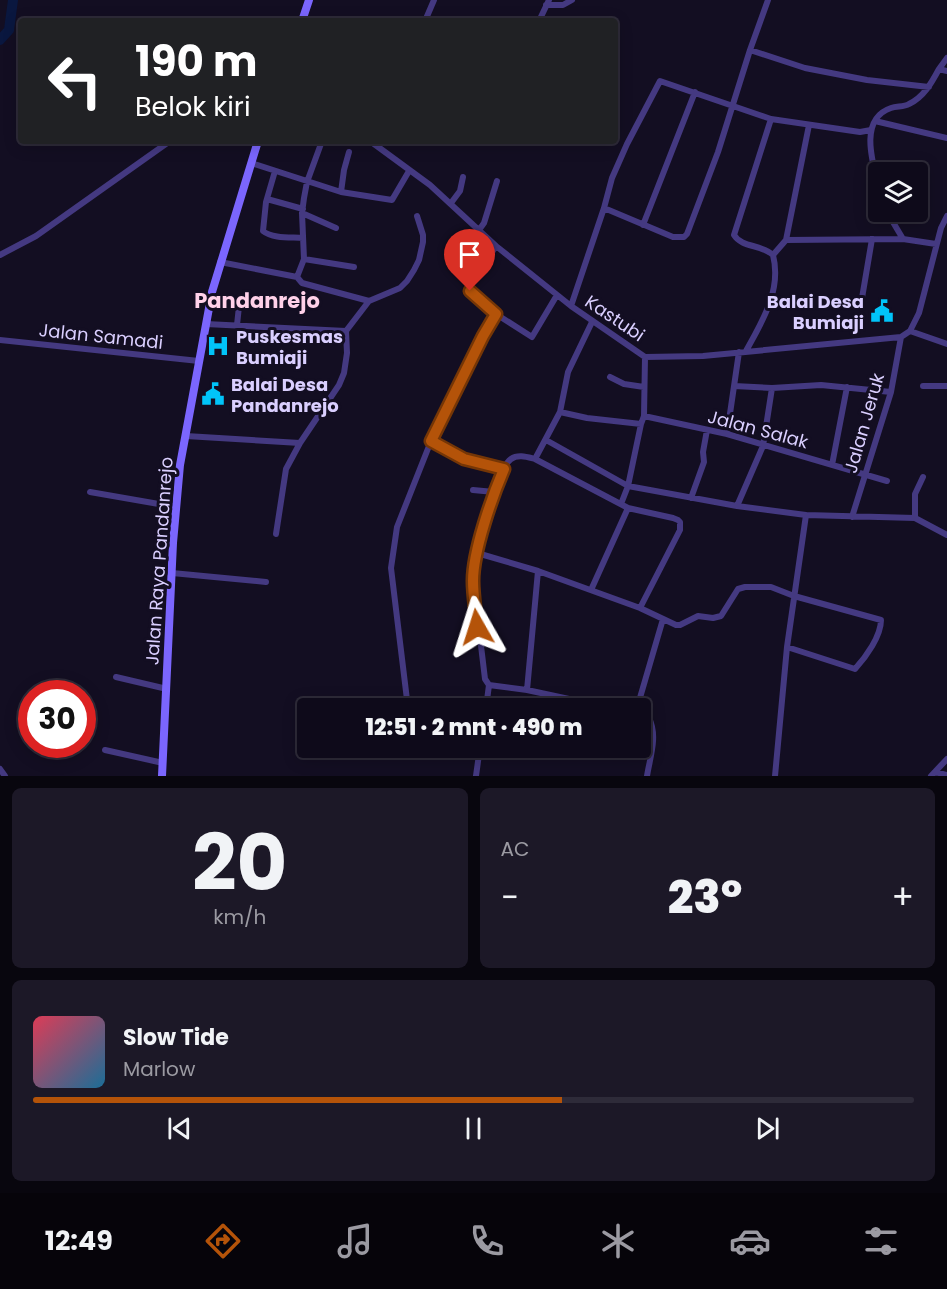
<!DOCTYPE html>
<html lang="id">
<meta charset="utf-8">
<style>
:root{--surface:#0e0a1a;--page:#1c1827;--text:#f1f3f6;--muted:#9b9aa2;--line:#2e2b39;--accent:#b45309}
body{margin:0;font-family:Poppins,sans-serif;background:var(--page);color:var(--text);height:100vh;display:flex;flex-direction:column;font-size:22px;white-space:nowrap}
*{box-sizing:border-box;margin:0}
p{font-size:20px;color:var(--muted)}
.icon{flex:none;width:33px;height:33px;fill:none;stroke:currentColor;stroke-width:2;stroke-linecap:round;stroke-linejoin:round}
.map{position:relative;height:776px;overflow:hidden}
.panel{display:flex;flex-direction:column;gap:12px;padding:12px;background:#08060e;flex:1}
.panel>*{flex:none}
.guide{position:absolute;left:18px;top:18px;width:600px;height:126px;border-radius:6px;box-shadow:0 3px 15px #0003,0 0 0 2px var(--line);background:#202124;color:#fff;overflow:hidden}
.controls{position:absolute;left:868px;top:162px;display:grid;gap:12px}
.controls a{display:grid;place-items:center;width:60px;height:60px;border-radius:6px;background:var(--surface);box-shadow:0 3px 15px #0003,0 0 0 2px var(--line);font-size:30px}
.speed{position:absolute;left:18px;top:680px;display:flex;gap:12px;font-size:30px;font-weight:700;text-align:center}
.speed>*{display:grid;place-content:center;width:78px;height:78px;border-radius:50%;background:var(--surface);box-shadow:0 3px 15px #0003,0 0 0 2px var(--line);line-height:1}
.speed .limit{border:9px solid #d22;background:#fff;color:#111}
.pin{position:absolute;display:grid;place-items:center;width:51px;height:51px;color:#fff;margin:-62px -26px;border-radius:50% 50% 50% 0;rotate:-45deg;box-shadow:0 0 6px #0007}
.pin .icon{rotate:45deg}
.me{position:absolute;width:66px;margin:-33px;rotate:354deg;stroke-linejoin:round;filter:drop-shadow(0 0 4px #0008)}
.turn{display:flex;align-items:center;gap:21px;height:126px;padding:0 18px;font-size:27px}
.turn .icon{width:78px;height:78px;stroke-width:2.5}
.turn b{display:block;font-size:42px;line-height:51px}
.big{font-size:45px;font-weight:800;line-height:1.1}
.panel .card{flex:1;display:flex;flex-direction:column;justify-content:center;gap:9px;min-width:0;padding:0 21px;border-radius:9px;background:var(--page)}
.panel .dial{align-items:center;gap:0}
.dial b{font-size:78px;line-height:1}
.song{display:flex;align-items:center;gap:18px}
.cover{width:72px;height:72px;border-radius:9px;background:linear-gradient(135deg,hsl(350 70% 55%),hsl(200 70% 35%))}
.played{height:6px;border-radius:3px;background:linear-gradient(90deg,var(--accent) 60%,var(--line) 60%)}
.keys{display:flex;justify-content:space-around;direction:ltr}
.heat{display:flex;justify-content:space-between;align-items:center;font-size:33px;direction:ltr}
.panel .tiles{flex:1;display:grid;gap:12px;grid-template-columns:1fr 1fr}
.card:last-child{grid-column:span 2}
.trip{position:absolute;left:297px;top:698px;width:354px;height:60px;border-radius:6px;background:var(--surface);box-shadow:0 3px 15px #0003,0 0 0 2px var(--line);font-weight:800;line-height:60px;text-align:center}
.menu{display:flex;height:96px;justify-content:space-around;align-items:center;background:#06040a;color:var(--muted)}
.menu .icon{width:42px;height:42px}
.menu .active{color:var(--accent)}
.menu b{font-size:27px;color:var(--text)}
.map>svg:first-child{display:block}
</style>
<div class="map">
<svg width="947" height="776" viewBox="0 0 947 776">
<rect width="100%" height="100%" fill="#130e22"/>
<g fill="none" stroke-linecap="round" stroke-linejoin="round">
<path stroke="#0a173f" stroke-width="10" d="M0 40 9 30 13 0"/>
<path stroke="#443981" stroke-width="6" d="M546 5H563L572 0
M425 21 434 0
M539 21 549 0
M750 50 805 68 867 80 929 87
M939 69 947 58
M771 119 734 235C742 248 761 244 773 255
M875 121 947 138
M370 141 430 185 496 246 571 306 645 357 703 356 901 337 910 331 919 313 941 228 947 216
M251 163 341 192 344 170 349 152
M275 171 266 202 263 231C273 239 291 237 303 238
M879 188C873 164 858 119 891 108 897 106 904 107 909 104 924 97 932 82 939 69L947 71
M341 192 392 200 409 171
M267 199 303 209
M451 203 460 191 463 177
M604 208 673 237H684L687 234 718 152 750 50 768 0
M887 212 903 239 936 244
M302 213 336 228
M643 225 695 92
M479 230 484 223 497 181
M786 240 809 125
M0 255 36 236 170 141
M304 259 354 267
M220 262 297 277 304 259 302 213 304 198 307 182 322 141
M297 277 302 283 369 301
M861 304 872 239
M571 306 604 208 612 178 627 144 660 81 771 119 860 132 871 130
M496 314 532 337 557 295
M592 322 568 372 560 412 587 418 641 424 644 416 645 357
M206 324 346 331
M237 325 240 297
M910 331 947 344
M0 340 199 361
M746 351C762 322 782 290 773 255L786 240 903 239
M610 377 624 384 644 387
M734 386 772 388
M923 386H947
M644 416 727 434 887 481
M727 434 739 352
M186 436 300 443 286 469 276 534
M546 440 628 486 641 424
M431 441 464 459 504 469
M300 443 339 385 344 373 347 353 346 331 369 301 400 288 407 281 414 270 419 260 423 242V235L417 216
M535 459 560 412
M832 465 847 387
M473 490 494 492
M90 492 176 507
M691 498 704 462 703 452 707 430
M621 504 628 486 737 506 806 515 787 647 775 776
M737 506 763 446 772 388 821 385 891 392
M628 508 673 518 678 520 680 522V530L640 608
M806 515 915 518 947 535
M852 517 891 392 901 337
M915 518V494L923 477
M477 553C483 534 496 470 511 459 518 454 527 457 535 459L628 508 591 590
M538 571 477 553 473 579 485 679 489 685 527 690 611 708
M172 573 266 582
M116 677 167 689
M527 690 538 571 640 608 676 625H680L698 616 713 618 721 616 738 589 745 587H771L794 596 881 620C881 636 866 657 855 669L787 647
M408 708 391 568 397 527 431 441 483 336 496 314 472 293 469 288 496 246
M486 708 489 685
M637 708 663 619
M640 713 649 718C658 736 650 757 647 776
M105 750 163 763
M0 769 5 776
M935 772 947 775
M476 776 480 747
M931 776 947 759"/>
<path stroke="#7b66fe" stroke-width="8" d="M302 21 309 0
M162 776 173 543 180 465 212 292 258 141"/>
</g>
<g fill="none" stroke-linecap="round" stroke-linejoin="round">
<g stroke="#753606" stroke-width="15">
<path id="route" d="M470 291 496 314 483 336 431 441 464 459 504 469C492 497 473 551 473 581 473 596 476 612 477 627"/>
</g>
<use href="#route" stroke="#b45309" stroke-width="10"/>
</g>
<defs>
<g id="civic-bare" transform="scale(1.8)"><path d="M-.6-6.5H3V-4.5H.6V-3L4-1V1h2V6H-6V1h2V-1L-.6-3ZM-1.2 2.5V6h2.4V2.5Z" fill="#01c4f9" stroke="#130e22" stroke-width="2.5" paint-order="stroke"/></g>
<g id="hospital-bare" transform="scale(1.8)"><path d="M-5-5h3v3.5h4V-5h3V5h-3V1.5h-4V5h-3Z" fill="#01c4f9" stroke="#130e22" stroke-width="2.5" paint-order="stroke"/></g>
</defs>
<g fill-rule="evenodd">
<use href="#civic-bare" x="882" y="311"/>
<use href="#hospital-bare" x="218" y="346"/>
<use href="#civic-bare" x="213" y="394"/>
</g>
<g text-anchor="middle" dominant-baseline="central" stroke-width="6" stroke-linejoin="round" paint-order="stroke">
<g font-size="18" font-weight="bold" fill="#dacfff" stroke="#130e22" text-anchor="start">
<text x="864" y="301" text-anchor="end">Balai Desa<tspan x="864" dy="21">Bumiaji</tspan></text>
<text x="236" y="336">Puskesmas<tspan x="236" dy="21">Bumiaji</tspan></text>
<text x="231" y="384">Balai Desa<tspan x="231" dy="21">Pandanrejo</tspan></text>
</g>
<g font-size="18" fill="#dacfff" stroke="#130e22">
<text transform="translate(615 318) rotate(34)">Kastubi</text>
<text transform="translate(101 336) rotate(6)">Jalan Samadi</text>
<text transform="translate(864 423) rotate(-74)">Jalan Jeruk</text>
<text transform="translate(758 429) rotate(15)">Jalan Salak</text>
<text transform="translate(159 561) rotate(-86)">Jalan Raya Pandanrejo</text>
</g>
<g font-size="21" font-weight="bold" fill="#ffd1e9" stroke="#130e22">
<text x="257" y="300">Pandanrejo</text>
</g>
</g>
</svg>
<div class="controls">
<a><svg class="icon" aria-label="layers" viewBox="0 0 24 24"><path d="M12 4l9 5-9 5-9-5zM3 14l9 5 9-5"/></svg></a>
</div>
<div class="speed"><div class="limit">30</div></div>
<div class="pin" style="left:470px;top:291px;background:#d93025"><svg class="icon" aria-label="arrive" viewBox="0 0 24 24"><path d="M6 21V4h12l-3 4 3 4H6"/></svg></div>
<svg class="me" style="left:477px;top:627px" viewBox="-20 -20 40 40"><path d="M0-17L14 15 0 8-14 15z" fill="#b45309" stroke="#fff" stroke-width="4"/></svg>
<div class="trip">12:51 · 2 mnt · 490 m</div>
<div class="guide">
<div class="turn"><svg class="icon" aria-label="left" viewBox="0 0 24 24"><path d="M17 20v-9H6M10 6l-5 5 5 5"/></svg><div><b>190 m</b>Belok kiri</div></div>
</div>
</div>
<section class="panel">
<div class="tiles">
<div class="card dial"><b>20</b><p>km/h</p></div>
<div class="card"><p>AC</p>
<div class="heat"><a>−</a><b class="big">23°</b><a>+</a></div>
</div>
<div class="card">
<div class="song"><i class="cover"></i><div><b>Slow Tide</b><p>Marlow</p></div></div>
<div class="played"></div>
<div class="keys"><svg class="icon" aria-label="previous" viewBox="0 0 24 24"><path d="M18 5L8 12l10 7zM5 5v14"/></svg><svg class="icon" aria-label="pause" viewBox="0 0 24 24"><path d="M8 5v14M16 5v14"/></svg><svg class="icon" aria-label="next" viewBox="0 0 24 24"><path d="M6 5l10 7-10 7zM19 5v14"/></svg></div>
</div>
</div>
</section>
<nav class="menu">
<b>12:49</b>
<svg class="icon active" aria-label="directions" viewBox="0 0 24 24"><path d="M12 3l9 9-9 9-9-9zM9 14v-3h6M13 9l2 2-2 2"/></svg>
<svg class="icon" aria-label="music" viewBox="0 0 24 24"><path d="M9 18V5l10-2v13"/><circle cx="6" cy="18" r="3"/><circle cx="16" cy="16" r="3"/></svg>
<svg class="icon" aria-label="phone" viewBox="0 0 24 24"><path d="M5 4h4l2 5-3 2q2 4 5 5l2-3 5 2v4C11 20 4 13 5 4z"/></svg>
<svg class="icon" aria-label="climate" viewBox="0 0 24 24"><path d="M12 3v18M4 7l16 10M4 17L20 7"/></svg>
<svg class="icon" aria-label="car" viewBox="0 0 24 24"><path d="M5 17H2v-5l4-1 3-4h7l3 4 3 1v5h-3M9 17h6M6 11h13"/><circle cx="7" cy="17" r="2"/><circle cx="17" cy="17" r="2"/></svg>
<svg class="icon" aria-label="filters" viewBox="0 0 24 24"><path d="M4 7h16M4 17h16"/><circle cx="9" cy="7" r="2"/><circle cx="15" cy="17" r="2"/></svg>
</nav>
